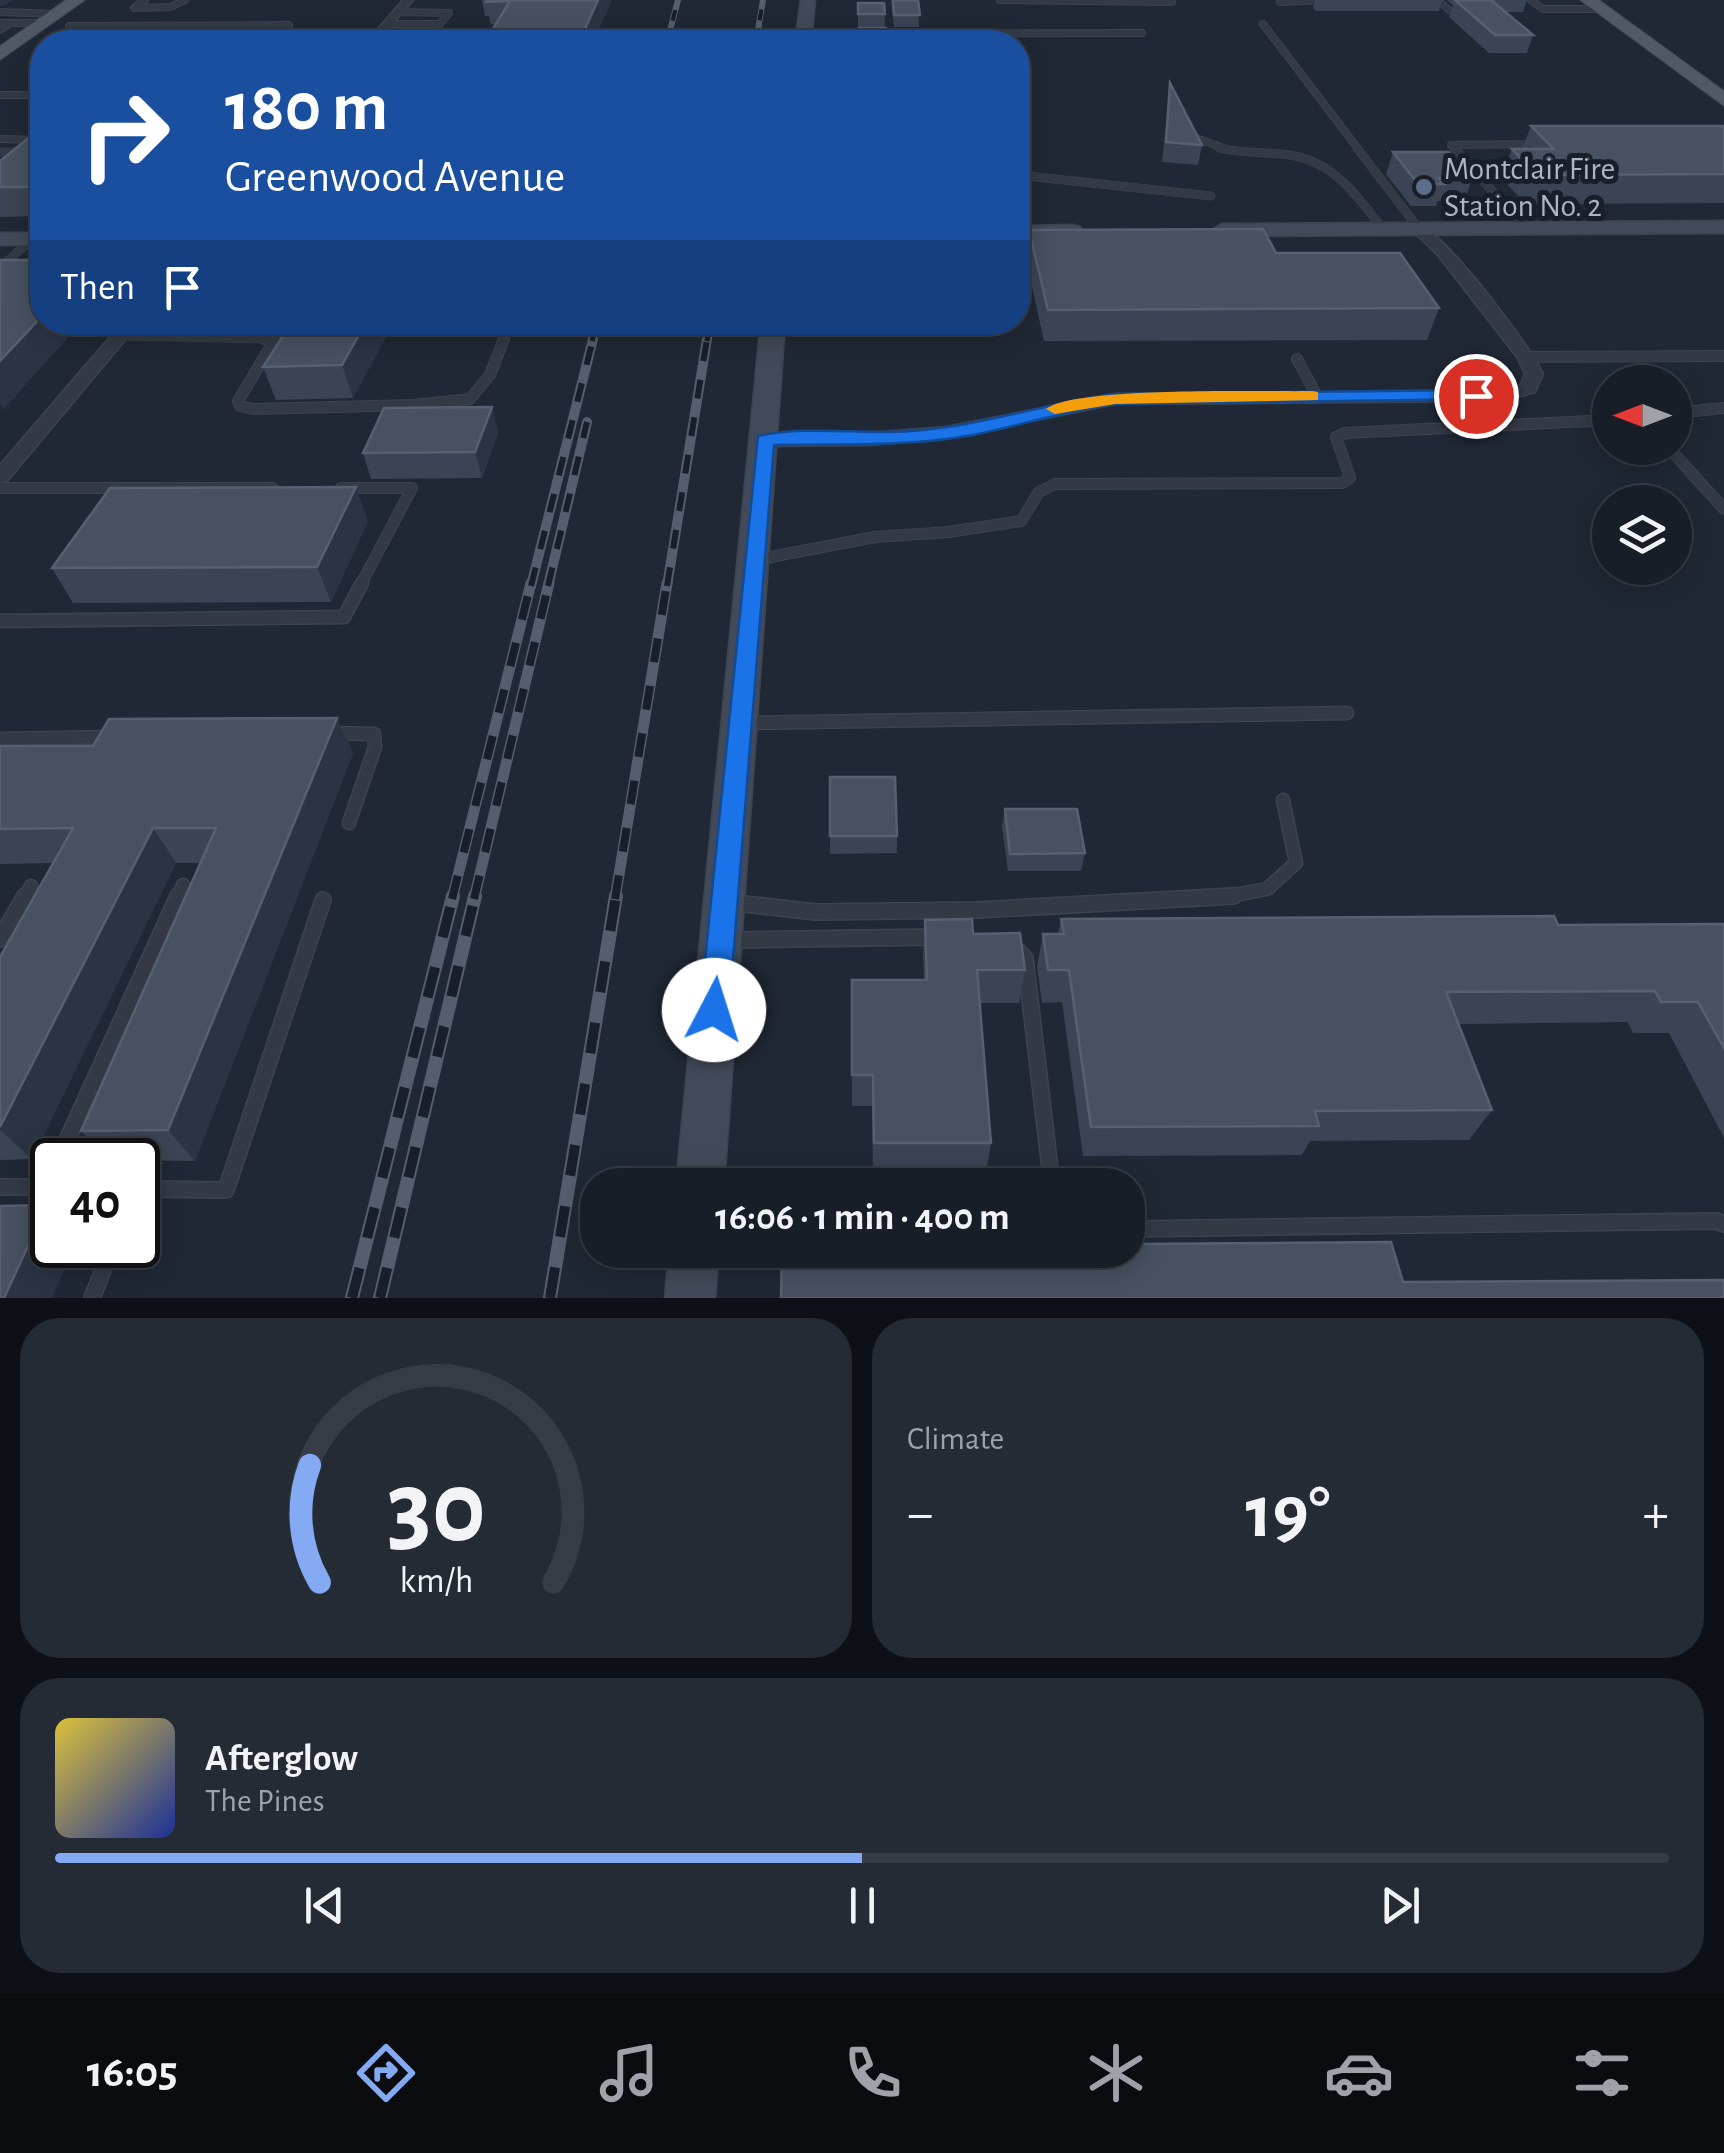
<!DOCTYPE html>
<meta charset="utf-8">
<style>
:root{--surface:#181e28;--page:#252b34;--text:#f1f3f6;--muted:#9fa2a8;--line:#363c45;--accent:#83aaf2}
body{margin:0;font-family:"Alegreya Sans",sans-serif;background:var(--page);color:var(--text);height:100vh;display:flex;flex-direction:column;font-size:38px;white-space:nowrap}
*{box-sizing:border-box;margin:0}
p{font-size:32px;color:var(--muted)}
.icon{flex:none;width:55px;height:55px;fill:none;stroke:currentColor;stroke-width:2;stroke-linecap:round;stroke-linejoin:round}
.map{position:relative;height:1298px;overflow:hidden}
.sheet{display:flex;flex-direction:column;gap:20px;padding:20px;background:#0d1016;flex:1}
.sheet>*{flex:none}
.banner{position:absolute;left:30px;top:30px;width:1000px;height:305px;border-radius:40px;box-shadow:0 5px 25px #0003,0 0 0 2px var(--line);background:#1a4fa0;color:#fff;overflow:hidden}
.needle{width:65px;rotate:270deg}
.fabs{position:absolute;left:1592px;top:365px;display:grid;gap:20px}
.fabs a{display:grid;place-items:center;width:100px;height:100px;border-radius:50%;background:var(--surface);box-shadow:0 5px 25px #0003,0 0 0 2px var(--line);font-size:50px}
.speed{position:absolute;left:30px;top:1138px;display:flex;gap:20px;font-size:50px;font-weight:700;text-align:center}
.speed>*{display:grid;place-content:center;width:130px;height:130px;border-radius:50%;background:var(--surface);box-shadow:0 5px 25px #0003,0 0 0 2px var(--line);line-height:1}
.speed .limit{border:5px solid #111;border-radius:15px;background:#fff;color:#111}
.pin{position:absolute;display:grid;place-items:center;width:85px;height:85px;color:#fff;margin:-42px;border:5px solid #fff;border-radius:50%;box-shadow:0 2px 10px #0007}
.me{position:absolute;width:110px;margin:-55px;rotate:5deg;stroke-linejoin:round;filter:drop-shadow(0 0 8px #0008)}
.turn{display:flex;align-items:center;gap:35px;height:210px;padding:0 30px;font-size:45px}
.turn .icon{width:130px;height:130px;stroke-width:2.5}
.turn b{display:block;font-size:70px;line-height:85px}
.then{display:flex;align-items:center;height:95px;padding:0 30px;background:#0003;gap:20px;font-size:38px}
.big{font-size:75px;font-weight:700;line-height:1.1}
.sheet .tile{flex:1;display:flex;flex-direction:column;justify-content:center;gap:15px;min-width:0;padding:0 35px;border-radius:40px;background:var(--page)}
.sheet .dial{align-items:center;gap:0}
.dial svg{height:260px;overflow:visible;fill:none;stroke:var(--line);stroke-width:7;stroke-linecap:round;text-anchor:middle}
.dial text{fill:var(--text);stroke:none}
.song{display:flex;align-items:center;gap:30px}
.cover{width:120px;height:120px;border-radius:15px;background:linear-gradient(135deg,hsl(50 70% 55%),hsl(230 70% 35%))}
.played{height:10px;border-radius:5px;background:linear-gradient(90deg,var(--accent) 50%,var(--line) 50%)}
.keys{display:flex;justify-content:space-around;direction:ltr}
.heat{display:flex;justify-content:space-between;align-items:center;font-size:55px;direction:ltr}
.sheet .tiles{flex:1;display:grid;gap:20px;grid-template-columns:1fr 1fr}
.tile:last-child{grid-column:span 2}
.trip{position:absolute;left:580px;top:1168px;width:565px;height:100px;border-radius:40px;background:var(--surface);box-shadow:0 5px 25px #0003,0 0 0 2px var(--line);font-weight:700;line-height:100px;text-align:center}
.menu{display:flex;height:160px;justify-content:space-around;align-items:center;background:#0a0c10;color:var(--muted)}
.menu .icon{width:70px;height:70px}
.menu .on{color:var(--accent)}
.menu b{font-size:45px;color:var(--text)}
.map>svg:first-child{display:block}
</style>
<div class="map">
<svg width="1724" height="1298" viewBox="0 0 1724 1298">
<rect width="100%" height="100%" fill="#202835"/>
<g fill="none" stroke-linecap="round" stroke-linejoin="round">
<g stroke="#3d434f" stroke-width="8">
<path id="lane-far4" d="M145 0 134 8 170 7 185 0
M1000 0 1172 2
M1437 0 1449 10
M1531 0 1543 9H1600
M1280 2 1327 0
M0 12 57 14
M398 12 449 13 440 24
M0 23H11L0 30
M11 23H44
M387 24H440L427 42
M1263 24 1359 150
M69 26 289 25
M804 34 1142 33
M0 95H42
M1196 138 1229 150
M0 139 38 140
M1451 145 1537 144
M1451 145 1456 150"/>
</g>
<g stroke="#3d434f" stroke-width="9">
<path id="lane-far3" d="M1219 148C1239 153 1260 152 1281 154 1332 158 1353 192 1383 229
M1357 148 1419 229
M1454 148 1525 228
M0 152H26
M1018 175 1211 196
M0 268 32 239
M120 336 274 339
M274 341 285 322
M504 341 511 322"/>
</g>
<g stroke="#3d434f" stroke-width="12">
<path id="lane-far2" d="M264 339H274
M275 339 238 401 240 406 253 409 414 405 470 399 490 375 504 339
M1526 357 1724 356
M1297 359 1317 396
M1675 413 1724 408
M1669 448 1724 509
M0 488H273
M341 488H412L360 586
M755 560 875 537 949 532 1021 521 1039 492 1055 484 1342 483 1350 478 1336 437 1345 433 1610 420"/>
</g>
<g stroke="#3d434f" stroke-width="15">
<path id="lane-far1" d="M0 621 344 617 362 583
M744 723 1347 713
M329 733 374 734 375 747 349 823
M0 739 111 737
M24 899 31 886
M177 899 183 885
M1213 899 1267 889 1296 863 1283 800"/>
</g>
<g stroke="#3d434f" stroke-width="18">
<path id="lane" d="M728 902 815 912 977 910 1234 896
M0 939 25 896
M730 940 937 937
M1013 946 1025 958 1052 1185
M58 1160 178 896
M0 1187H52
M46 1187 52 1173
M138 1189 226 1190 323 900
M1128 1229 1716 1221 1724 1224
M92 1298 113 1245"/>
</g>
<g stroke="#3d434f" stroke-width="3">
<path id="street" d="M403 0H413L377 42H367Z
M1419 225C1448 237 1528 343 1543 374L1535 392 1508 399 1476 401 1115 404 946 438 869 445 765 446 756 440 765 434 869 433 946 427 1115 394 1476 391 1521 385 1525 374 1518 358 1438 255 1414 232 1412 229Z
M123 322H140L7 481 0 483V465Z"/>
</g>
<g stroke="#3d434f" stroke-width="3">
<path id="secondary" d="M801 0H815L811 42H795Z
M1724 221V233L1222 236 1212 230 1222 224Z
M1073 225 1080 227 1083 231 1080 235 1018 238V226Z
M0 233H42V245H0Z
M761 322H785L724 1185H676Z
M669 1250H719L715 1298H665Z"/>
</g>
<g stroke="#3d434f" stroke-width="2">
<path id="primary" d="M66 0H85L0 60V46Z
M1580 0H1599L1724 91V106Z"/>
</g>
<use href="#lane-far4" stroke="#333a46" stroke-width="6"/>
<use href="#lane-far3" stroke="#333a46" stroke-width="8"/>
<use href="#lane-far2" stroke="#333a46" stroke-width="10"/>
<use href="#lane-far1" stroke="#333a46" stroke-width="12"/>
<use href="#lane" stroke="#333a46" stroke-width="15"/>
<use href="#street" fill="#333a46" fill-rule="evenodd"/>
<use href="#secondary" fill="#424958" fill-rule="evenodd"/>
<use href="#primary" fill="#515966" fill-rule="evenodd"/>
<g stroke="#555e6d" stroke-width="6">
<path id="rail-far4" d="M667 42 678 0
M756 42 763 0"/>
</g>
<g stroke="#555e6d" stroke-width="8">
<path id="rail-far3" d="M592 341 597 322
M707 341 710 322"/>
</g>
<g stroke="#555e6d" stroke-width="10">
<path id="rail-far2" d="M531 586 593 339
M548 586 587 422
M667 586 707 339"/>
</g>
<g stroke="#555e6d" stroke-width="11">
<path id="rail-far1" d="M452 899 531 583
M474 899 549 583
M615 899 667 583"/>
</g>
<g stroke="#555e6d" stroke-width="14">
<path id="rail" d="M352 1298 453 896
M380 1298 475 896
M550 1298 616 896"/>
</g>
<use href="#rail-far4" stroke="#191f2a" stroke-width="4" stroke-dasharray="11" stroke-linecap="butt"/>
<use href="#rail-far3" stroke="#191f2a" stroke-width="5" stroke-dasharray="15" stroke-linecap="butt"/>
<use href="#rail-far2" stroke="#191f2a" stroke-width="6" stroke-dasharray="19" stroke-linecap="butt"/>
<use href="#rail-far1" stroke="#191f2a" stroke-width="8" stroke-dasharray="24" stroke-linecap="butt"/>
<use href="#rail" stroke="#191f2a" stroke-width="10" stroke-dasharray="31" stroke-linecap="butt"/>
</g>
<path fill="#3b4454" d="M482 0H612L593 42 491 24 489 16H485Z
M891 0H918L919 27H894Z
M1315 0H1442L1439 11H1316L1313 8Z
M1447 0H1527L1523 12H1505L1533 35 1527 53H1489L1449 17 1453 5Z
M858 3H884L885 27H858Z
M1170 83 1202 145 1198 165 1162 162Z
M1531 126H1724V203L1526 204 1501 178 1512 149H1522Z
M42 127V216L0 217V161Z
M1393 152 1472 178 1465 200 1438 201 1436 206H1411L1386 174Z
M1029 230 1276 253 1439 308 1427 340 1044 341 1026 260Z
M292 322H394L353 398 276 400 263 367Z
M492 407 498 433 482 478 371 479 363 453Z
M368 521 331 602 73 603 52 568Z
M337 718 353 753 195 1161 110 1160 81 1131 201 863H176L32 1159 0 1160V957L54 863 0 864V746H93Z
M1005 809 1085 853 1081 871H1008L1002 827Z
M830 836H897V853L830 854Z
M1061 919 1558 925 1724 924V1138L1669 1033H1633L1628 1022 1458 1024 1492 1110 1469 1140 1310 1141 1302 1155 1083 1156 1062 1002 1042 1003 1037 967 1043 934H1058Z
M925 920 973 934 1025 970 1019 1003H979L991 1143 986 1173H873L872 1106H852V980H924L923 953Z"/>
<path fill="#2b3443" d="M0 0H13L5 5 0 6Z
M598 0H612L593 42H579Z
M42 316V322H82L3 410 0 404V361Z
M366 322H394L353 398 342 365Z
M492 407 498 433 482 478 475 452Z
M356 487 368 521 331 602 317 567Z
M337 718 353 753 195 1161 168 1130Z
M153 828 176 863 32 1159 0 1130V1127Z
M47 1205 52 1210V1245H75L52 1298H4Z"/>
<path fill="#475160" stroke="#576070" stroke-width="2.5" d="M487 0H598L579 42H485L510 1 486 2Z
M893 0H918L920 15H894Z
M1455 0H1491L1533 35H1495Z
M858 3H884L885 14H858Z
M859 28H886L887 42H859Z
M1170 83 1202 145 1166 142Z
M1531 126H1724V174L1537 175 1512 149H1554Z
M42 127V187H0V161Z
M1393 152H1449L1472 178H1439L1444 184H1418Z
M1263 229 1276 253H1400L1439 308 1048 310 1029 230Z
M0 260H42V316L0 361Z
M292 322H366L342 365 263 367Z
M492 407 475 452 363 453 384 408Z
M356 487 317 567 52 568 110 488Z
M337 718 168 1130 81 1131 216 828H153L0 1127V957L73 828 0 829V746H93L109 719Z
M830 777H895L897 836H830Z
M1005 809H1077L1085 853 1010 854Z
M1554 916 1558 925 1724 924V1048L1698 1002H1661L1655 991 1446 992 1492 1110 1315 1111 1319 1126 1091 1127 1069 970H1048L1043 934H1064L1061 919Z
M972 919 973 934 1020 933 1025 970H977L991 1143H874L873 1075H852V980H927L925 920Z
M47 1205 4 1298H0V1206Z
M1391 1242 1403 1282 1724 1280V1298H781L782 1250H1128V1244Z"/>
<path fill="#1a73e8" stroke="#114b97" stroke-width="2.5" d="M1476 390 1482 392V399L1115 404C1067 411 1021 425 973 435 908 447 840 444 774 445L729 1010 725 1019 714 1023 704 1019 700 1010 758 436C807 425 862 435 912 431 981 426 1047 403 1115 394Z"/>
<path fill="#f59e0b" d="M1312 391 1318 392V400L1115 404 1055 414 1046 409C1075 386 1265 392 1312 391Z"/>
<circle fill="#5c6f8a" stroke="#191f2a" stroke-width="4" cx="1424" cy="187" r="10"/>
<g text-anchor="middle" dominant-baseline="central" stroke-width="10" stroke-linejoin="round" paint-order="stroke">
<g font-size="32" fill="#adb5c3" stroke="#191f2a" text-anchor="start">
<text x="1444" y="169">Montclair Fire<tspan x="1444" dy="37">Station No. 2</tspan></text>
</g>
</g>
</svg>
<div class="fabs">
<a><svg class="needle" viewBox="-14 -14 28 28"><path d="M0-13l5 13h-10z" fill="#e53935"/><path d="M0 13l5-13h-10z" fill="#9fa2a8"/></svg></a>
<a><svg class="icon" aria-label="layers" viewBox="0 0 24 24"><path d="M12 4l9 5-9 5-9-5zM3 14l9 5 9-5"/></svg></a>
</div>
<div class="speed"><div class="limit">40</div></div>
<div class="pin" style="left:1476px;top:396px;background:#d93025"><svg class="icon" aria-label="arrive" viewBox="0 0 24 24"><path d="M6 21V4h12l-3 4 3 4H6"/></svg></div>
<svg class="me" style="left:714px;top:1010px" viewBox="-20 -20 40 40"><circle r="19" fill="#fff"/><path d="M0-13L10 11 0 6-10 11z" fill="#1a73e8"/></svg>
<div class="trip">16:06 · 1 min · 400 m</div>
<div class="banner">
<div class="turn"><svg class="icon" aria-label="right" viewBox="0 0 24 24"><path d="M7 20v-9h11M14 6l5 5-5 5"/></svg><div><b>180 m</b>Greenwood Avenue</div></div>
<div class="then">Then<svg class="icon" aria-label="arrive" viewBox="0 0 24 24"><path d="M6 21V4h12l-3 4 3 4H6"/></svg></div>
</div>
</div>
<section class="sheet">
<div class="tiles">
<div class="tile dial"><svg viewBox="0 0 100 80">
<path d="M14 69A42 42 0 1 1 86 69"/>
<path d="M14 69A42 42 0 0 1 11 33" stroke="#83aaf2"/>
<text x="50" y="56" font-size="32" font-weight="700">30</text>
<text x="50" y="72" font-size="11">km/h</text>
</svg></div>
<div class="tile"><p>Climate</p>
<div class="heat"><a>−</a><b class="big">19°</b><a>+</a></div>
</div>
<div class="tile">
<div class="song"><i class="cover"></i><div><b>Afterglow</b><p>The Pines</p></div></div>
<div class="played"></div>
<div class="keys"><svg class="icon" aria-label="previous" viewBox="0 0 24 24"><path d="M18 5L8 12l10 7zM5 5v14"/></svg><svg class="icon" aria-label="pause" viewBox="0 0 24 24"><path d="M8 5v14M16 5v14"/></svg><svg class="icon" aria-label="next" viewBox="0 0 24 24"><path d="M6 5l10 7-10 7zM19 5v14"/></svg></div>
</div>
</div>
</section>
<nav class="menu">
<b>16:05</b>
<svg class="icon on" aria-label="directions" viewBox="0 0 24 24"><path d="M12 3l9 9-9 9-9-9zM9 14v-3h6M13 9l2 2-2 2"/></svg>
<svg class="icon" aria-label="music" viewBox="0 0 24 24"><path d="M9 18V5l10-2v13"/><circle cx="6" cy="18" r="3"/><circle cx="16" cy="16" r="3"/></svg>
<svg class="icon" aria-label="phone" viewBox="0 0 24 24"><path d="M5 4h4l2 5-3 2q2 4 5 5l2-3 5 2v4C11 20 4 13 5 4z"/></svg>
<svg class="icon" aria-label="climate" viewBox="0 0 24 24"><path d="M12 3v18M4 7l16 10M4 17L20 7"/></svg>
<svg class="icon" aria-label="car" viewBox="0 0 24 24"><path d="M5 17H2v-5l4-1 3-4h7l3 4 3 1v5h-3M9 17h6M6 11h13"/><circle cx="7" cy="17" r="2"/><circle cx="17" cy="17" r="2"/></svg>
<svg class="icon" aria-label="filters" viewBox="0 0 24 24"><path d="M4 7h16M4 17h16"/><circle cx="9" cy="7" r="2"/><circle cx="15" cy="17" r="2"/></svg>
</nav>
